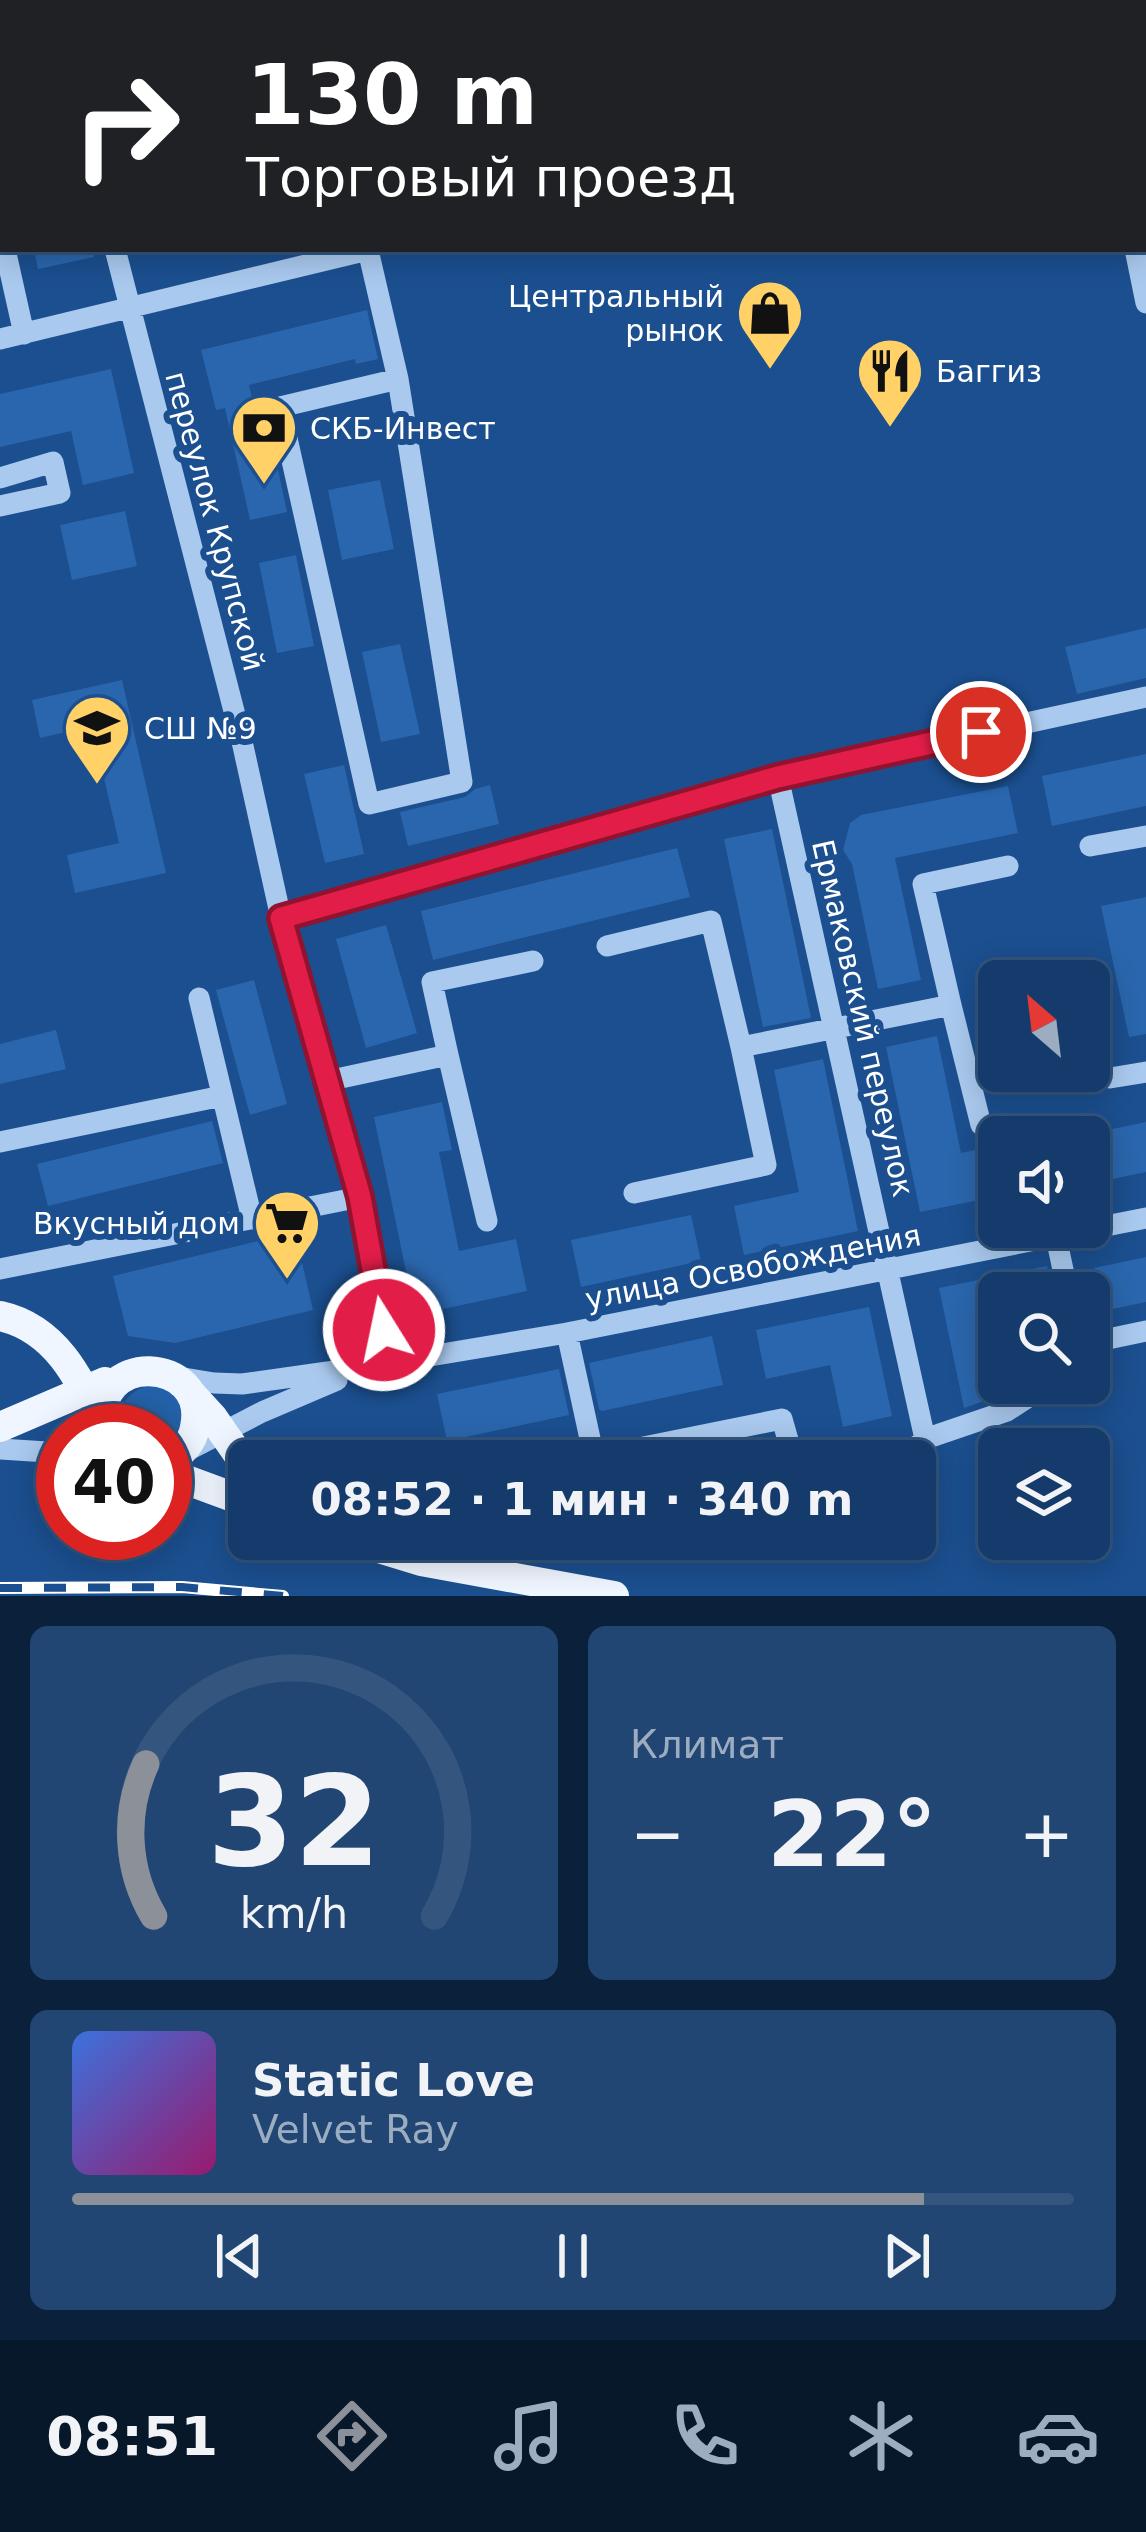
<!DOCTYPE html>
<html lang="ru">
<meta charset="utf-8">
<style>
:root{--surface:#143b6b;--page:#214673;--text:#f1f3f6;--muted:#9dadc1;--line:#33557e;--accent:#8c9099}
body{margin:0;font-family:"DejaVu Sans",sans-serif;background:var(--page);color:var(--text);height:100vh;display:flex;flex-direction:column;font-size:45px;white-space:nowrap}
*{box-sizing:border-box;margin:0}
p{font-size:39px;color:var(--muted)}
.icon{flex:none;width:66px;height:66px;fill:none;stroke:currentColor;stroke-width:2;stroke-linecap:round;stroke-linejoin:round}
.map{position:relative;height:1596px;overflow:hidden}
.drawer{display:flex;flex-direction:column;gap:30px;padding:30px;background:#0b203b;flex:1}
.drawer>*{flex:none}
.banner{position:absolute;left:0px;top:0px;width:1146px;height:252px;box-shadow:0 6px 30px #0003,0 0 0 3px var(--line);background:#202124;color:#fff;overflow:hidden}
.needle{width:78px;rotate:332deg}
.fabs{position:absolute;left:978px;top:960px;display:grid;gap:24px}
.fabs a{display:grid;place-items:center;width:132px;height:132px;border-radius:18px;background:var(--surface);box-shadow:0 6px 30px #0003,0 0 0 3px var(--line);font-size:60px}
.speed{position:absolute;left:36px;top:1404px;display:flex;gap:24px;font-size:60px;font-weight:700;text-align:center}
.speed>*{display:grid;place-content:center;width:156px;height:156px;border-radius:50%;background:var(--surface);box-shadow:0 6px 30px #0003,0 0 0 3px var(--line);line-height:1}
.speed .limit{border:18px solid #d22;background:#fff;color:#111}
.pin{position:absolute;display:grid;place-items:center;width:102px;height:102px;color:#fff;margin:-51px;border:6px solid #fff;border-radius:50%;box-shadow:0 3px 12px #0007}
.me{position:absolute;width:132px;margin:-66px;rotate:350deg;stroke-linejoin:round;filter:drop-shadow(0 0 9px #0008)}
.turn{display:flex;align-items:center;gap:42px;height:252px;padding:0 48px;font-size:54px}
.turn .icon{width:156px;height:156px;stroke-width:2.5}
.turn b{display:block;font-size:84px;line-height:102px}
.big{font-size:90px;font-weight:600;line-height:1.1}
.drawer .widget{flex:1;display:flex;flex-direction:column;justify-content:center;gap:18px;min-width:0;padding:0 42px;border-radius:18px;background:var(--page)}
.drawer .dial{align-items:center;gap:0}
.dial svg{height:312px;overflow:visible;fill:none;stroke:var(--line);stroke-width:7;stroke-linecap:round;text-anchor:middle}
.dial text{fill:var(--text);stroke:none}
.song{display:flex;align-items:center;gap:36px}
.cover{width:144px;height:144px;border-radius:18px;background:linear-gradient(135deg,hsl(220 70% 55%),hsl(320 70% 35%))}
.played{height:12px;border-radius:6px;background:linear-gradient(90deg,var(--accent) 85%,var(--line) 85%)}
.keys{display:flex;justify-content:space-around;direction:ltr}
.heat{display:flex;justify-content:space-between;align-items:center;font-size:66px;direction:ltr}
.drawer .tiles{flex:1;display:grid;gap:30px;grid-template-columns:1fr 1fr}
.widget:last-child{grid-column:span 2}
.trip{position:absolute;left:228px;top:1440px;width:708px;height:120px;border-radius:18px;background:var(--surface);box-shadow:0 6px 30px #0003,0 0 0 3px var(--line);font-weight:600;line-height:120px;text-align:center}
.tabs{display:flex;height:192px;justify-content:space-around;align-items:center;background:#08182b;color:var(--muted)}
.tabs .icon{width:84px;height:84px}
.tabs .active{color:var(--accent)}
.tabs b{font-size:54px;color:var(--text)}
.map>svg:first-child{display:block}
</style>
<div class="map">
<svg width="1146" height="1596" viewBox="0 0 1146 1596">
<rect width="100%" height="100%" fill="#1b4f8f"/>
<path fill="#2461a8" d="M150 1385C184 1391 194 1422 165 1443V1431H124C115 1408 127 1391 150 1385Z"/>
<path fill="#2a66ad" d="M34 249H93L94 257 38 269Z
M367 310 378 359 356 364 355 359 249 385 259 425 268 423 287 512 250 520 225 408 216 410 201 350Z
M111 369 134 473 83 485 71 431 0 447V394Z
M380 480 394 549 342 560 328 490Z
M125 511 137 566 72 580 60 525Z
M296 555 314 646 277 653 259 563Z
M1146 628V678L1077 694 1065 647Z
M400 644 420 734 381 742 362 652Z
M122 680 166 873 75 893 67 855 119 843 92 726 40 738 32 700Z
M1146 754V806L1052 826 1042 776Z
M344 765 364 854 325 863 304 774Z
M490 785 499 824 408 846 400 812 465 797 475 789Z
M1008 786 1018 833 895 858 921 980 878 989 852 864 843 850 850 823 861 815Z
M772 829 811 1018 763 1027 724 839Z
M677 848 690 897 433 960 421 911Z
M1146 897V1034L1129 1037 1101 906Z
M386 925 417 1033 366 1048 336 939Z
M254 980 287 1104 250 1115 216 990Z
M56 1030 66 1069 0 1084V1044Z
M937 1036 961 1153 999 1145V1196L920 1212 886 1047Z
M823 1059 858 1231 744 1255 734 1206 799 1192 774 1070Z
M442 1102 452 1150 439 1152 459 1251 516 1239 527 1291 415 1315 374 1117Z
M212 1121 223 1163 48 1206 37 1164Z
M1146 1122V1172L1089 1184V1134Z
M691 1215 701 1261 581 1287 571 1240Z
M295 1232 313 1310 175 1343 128 1336 113 1276Z
M1146 1257V1302L1103 1311 1094 1268Z
M1047 1266 1053 1293H999V1328L994 1329 999 1354V1383H1005L1007 1393 964 1408 939 1288Z
M869 1307 892 1416 843 1427 830 1365 766 1379 756 1330Z
M712 1336 723 1385 602 1411 599 1409 589 1363Z
M559 1369 569 1415 447 1441 437 1394Z"/>
<g fill="none" stroke-linecap="round" stroke-linejoin="round">
<path stroke="#a9c9ee" stroke-width="21" d="M58 0 59 3
M393 0 394 3
M1080 0 1081 3
M747 3 760 0
M873 3 887 0
M1143 66 1146 65
M5 249 24 334
M115 249 243 746 281 918 360 1197 384 1330 381 1347 370 1366
M1135 249 1146 303
M368 250 398 379 280 407 369 804 462 782 398 379
M0 339 372 249
M0 478 53 462 60 493 0 506
M778 777 925 1439 900 1461
M1090 846 1146 836
M281 918 778 777 1146 697
M607 946 711 921 741 1047 951 1005 981 1125
M199 998 252 1219
M951 1005 923 884 1008 866
M448 1055 432 982 533 961
M1110 1078 1146 1072
M327 1081 448 1055 487 1221
M0 1142 222 1096
M634 1193 766 1165 741 1047
M1056 1237 1068 1293
M0 1269 360 1197
M567 1333 594 1457 573 1461
M1089 1343 1146 1331
M172 1376 214 1383 242 1384 370 1366 567 1333 1146 1218
M925 1439 1007 1411 1050 1383
M0 1449 63 1453
M181 1454 262 1412 337 1380
M594 1457 782 1419 794 1461"/>
<path stroke="#f0f6ff" stroke-width="30" d="M0 1316C55 1328 80 1378 101 1425
M191 1394 213 1418 249 1470
M0 1427 105 1382
M103 1431C89 1348 210 1356 195 1427 192 1444 180 1455 165 1462
M165 1472 249 1503
M349 1539 421 1561 614 1596"/>
<g stroke="#fff" stroke-width="12">
<path id="rail" d="M0 1588 182 1587 283 1596"/>
</g>
<use href="#rail" stroke="#1b4f8f" stroke-width="8" stroke-dasharray="22" stroke-linecap="butt"/>
</g>
<g fill="none" stroke-linecap="round" stroke-linejoin="round">
<g stroke="#92132f" stroke-width="30">
<path id="route" d="M384 1330 360 1197 281 918 778 777 981 732"/>
</g>
<use href="#route" stroke="#e11d48" stroke-width="21"/>
</g>
<defs>
<g id="shop-pin" transform="scale(3.45)"><path d="M0 17L-7.5 6A9.5 9.5 0 1 1 7.5 6Z" fill="#ffd166" stroke="#1b4f8f"/><path d="M-5-2.5h2.3a2.7 3.5 0 0 1 5.4 0H5L5.5 6h-11ZM-1.5-2.5h3a1.5 2.3 0 0 0-3 0Z" fill="#111"/></g>
<g id="restaurant-pin" transform="scale(3.45)"><path d="M0 17L-7.5 6A9.5 9.5 0 1 1 7.5 6Z" fill="#ffd166" stroke="#1b4f8f"/><path d="M-5-6h1v4h1v-4h1v4h1v-4h1v5L-1.5 .5V6h-2V.5L-5-1ZM5-6V6H3V1.5H1.5Q1.5-4 5-6Z" fill="#111"/></g>
<g id="bank-pin" transform="scale(3.45)"><path d="M0 17L-7.5 6A9.5 9.5 0 1 1 7.5 6Z" fill="#ffd166" stroke="#1b4f8f"/><path d="M-6-4H6V4H-6ZM0-2.3a2.3 2.3 0 1 0 0 4.6a2.3 2.3 0 1 0 0-4.6Z" fill="#111"/></g>
<g id="school-pin" transform="scale(3.45)"><path d="M0 17L-7.5 6A9.5 9.5 0 1 1 7.5 6Z" fill="#ffd166" stroke="#1b4f8f"/><path d="M0-5L7-2L0 1L-7-2ZM-4 1L0 2.5L4 1V4Q0 6-4 4Z" fill="#111"/></g>
<g id="supermarket-pin" transform="scale(3.45)"><path d="M0 17L-7.5 6A9.5 9.5 0 1 1 7.5 6Z" fill="#ffd166" stroke="#1b4f8f"/><path d="M-6-5.5h2.5l.6 2H6L4.5 2H-2.5L-4.4-4H-6ZM-1.5 3.2a1.3 1.3 0 1 0 .1 0ZM3 3.2a1.3 1.3 0 1 0 .1 0Z" fill="#111"/></g>
</defs>
<g fill-rule="evenodd">
<use href="#shop-pin" x="770" y="313"/>
<use href="#restaurant-pin" x="890" y="371"/>
<use href="#bank-pin" x="264" y="428"/>
<use href="#school-pin" x="97" y="728"/>
<use href="#supermarket-pin" x="287" y="1223"/>
</g>
<g text-anchor="middle" dominant-baseline="central" stroke-width="12" stroke-linejoin="round" paint-order="stroke">
<g font-size="30" fill="#fff" stroke="#1b4f8f" text-anchor="start">
<text x="724" y="296" text-anchor="end">Центральный<tspan x="724" dy="34">рынок</tspan></text>
<text x="936" y="371">Баггиз</text>
<text x="310" y="428">СКБ-Инвест</text>
<text x="144" y="728">СШ №9</text>
<text x="240" y="1223" text-anchor="end">Вкусный дом</text>
</g>
<g font-size="30" fill="#fff" stroke="#1b4f8f">
<text transform="translate(215 521) rotate(75)">переулок Крупской</text>
<text transform="translate(863 1018) rotate(77)">Ермаковский переулок</text>
<text transform="translate(753 1267) rotate(-11)">улица Освобождения</text>
</g>
</g>
</svg>
<div class="fabs">
<a><svg class="needle" viewBox="-14 -14 28 28"><path d="M0-13l5 13h-10z" fill="#e53935"/><path d="M0 13l5-13h-10z" fill="#9dadc1"/></svg></a>
<a><svg class="icon" aria-label="sound" viewBox="0 0 24 24"><path d="M4 9h4l5-4v14l-5-4H4zM17 9q2 3 0 6"/></svg></a>
<a><svg class="icon" aria-label="search" viewBox="0 0 24 24"><circle cx="10" cy="10" r="6"/><path d="M15 15l6 6"/></svg></a>
<a><svg class="icon" aria-label="layers" viewBox="0 0 24 24"><path d="M12 4l9 5-9 5-9-5zM3 14l9 5 9-5"/></svg></a>
</div>
<div class="speed"><div class="limit">40</div></div>
<div class="pin" style="left:981px;top:732px;background:#d93025"><svg class="icon" aria-label="arrive" viewBox="0 0 24 24"><path d="M6 21V4h12l-3 4 3 4H6"/></svg></div>
<svg class="me" style="left:384px;top:1330px" viewBox="-20 -20 40 40"><circle r="17" fill="#e11d48" stroke="#fff" stroke-width="3"/><path d="M0-11L8 9 0 5-8 9z" fill="#fff"/></svg>
<div class="trip">08:52 · 1 мин · 340 m</div>
<div class="banner">
<div class="turn"><svg class="icon" aria-label="right" viewBox="0 0 24 24"><path d="M7 20v-9h11M14 6l5 5-5 5"/></svg><div><b>130 m</b>Торговый проезд</div></div>
</div>
</div>
<section class="drawer">
<div class="tiles">
<div class="widget dial"><svg viewBox="0 0 100 80">
<path d="M14 69A42 42 0 1 1 86 69"/>
<path d="M14 69A42 42 0 0 1 12 30" stroke="#8c9099"/>
<text x="50" y="56" font-size="32" font-weight="700">32</text>
<text x="50" y="72" font-size="11">km/h</text>
</svg></div>
<div class="widget"><p>Климат</p>
<div class="heat"><a>−</a><b class="big">22°</b><a>+</a></div>
</div>
<div class="widget">
<div class="song"><i class="cover"></i><div><b>Static Love</b><p>Velvet Ray</p></div></div>
<div class="played"></div>
<div class="keys"><svg class="icon" aria-label="previous" viewBox="0 0 24 24"><path d="M18 5L8 12l10 7zM5 5v14"/></svg><svg class="icon" aria-label="pause" viewBox="0 0 24 24"><path d="M8 5v14M16 5v14"/></svg><svg class="icon" aria-label="next" viewBox="0 0 24 24"><path d="M6 5l10 7-10 7zM19 5v14"/></svg></div>
</div>
</div>
</section>
<nav class="tabs">
<b>08:51</b>
<svg class="icon active" aria-label="directions" viewBox="0 0 24 24"><path d="M12 3l9 9-9 9-9-9zM9 14v-3h6M13 9l2 2-2 2"/></svg>
<svg class="icon" aria-label="music" viewBox="0 0 24 24"><path d="M9 18V5l10-2v13"/><circle cx="6" cy="18" r="3"/><circle cx="16" cy="16" r="3"/></svg>
<svg class="icon" aria-label="phone" viewBox="0 0 24 24"><path d="M5 4h4l2 5-3 2q2 4 5 5l2-3 5 2v4C11 20 4 13 5 4z"/></svg>
<svg class="icon" aria-label="climate" viewBox="0 0 24 24"><path d="M12 3v18M4 7l16 10M4 17L20 7"/></svg>
<svg class="icon" aria-label="car" viewBox="0 0 24 24"><path d="M5 17H2v-5l4-1 3-4h7l3 4 3 1v5h-3M9 17h6M6 11h13"/><circle cx="7" cy="17" r="2"/><circle cx="17" cy="17" r="2"/></svg>
</nav>
